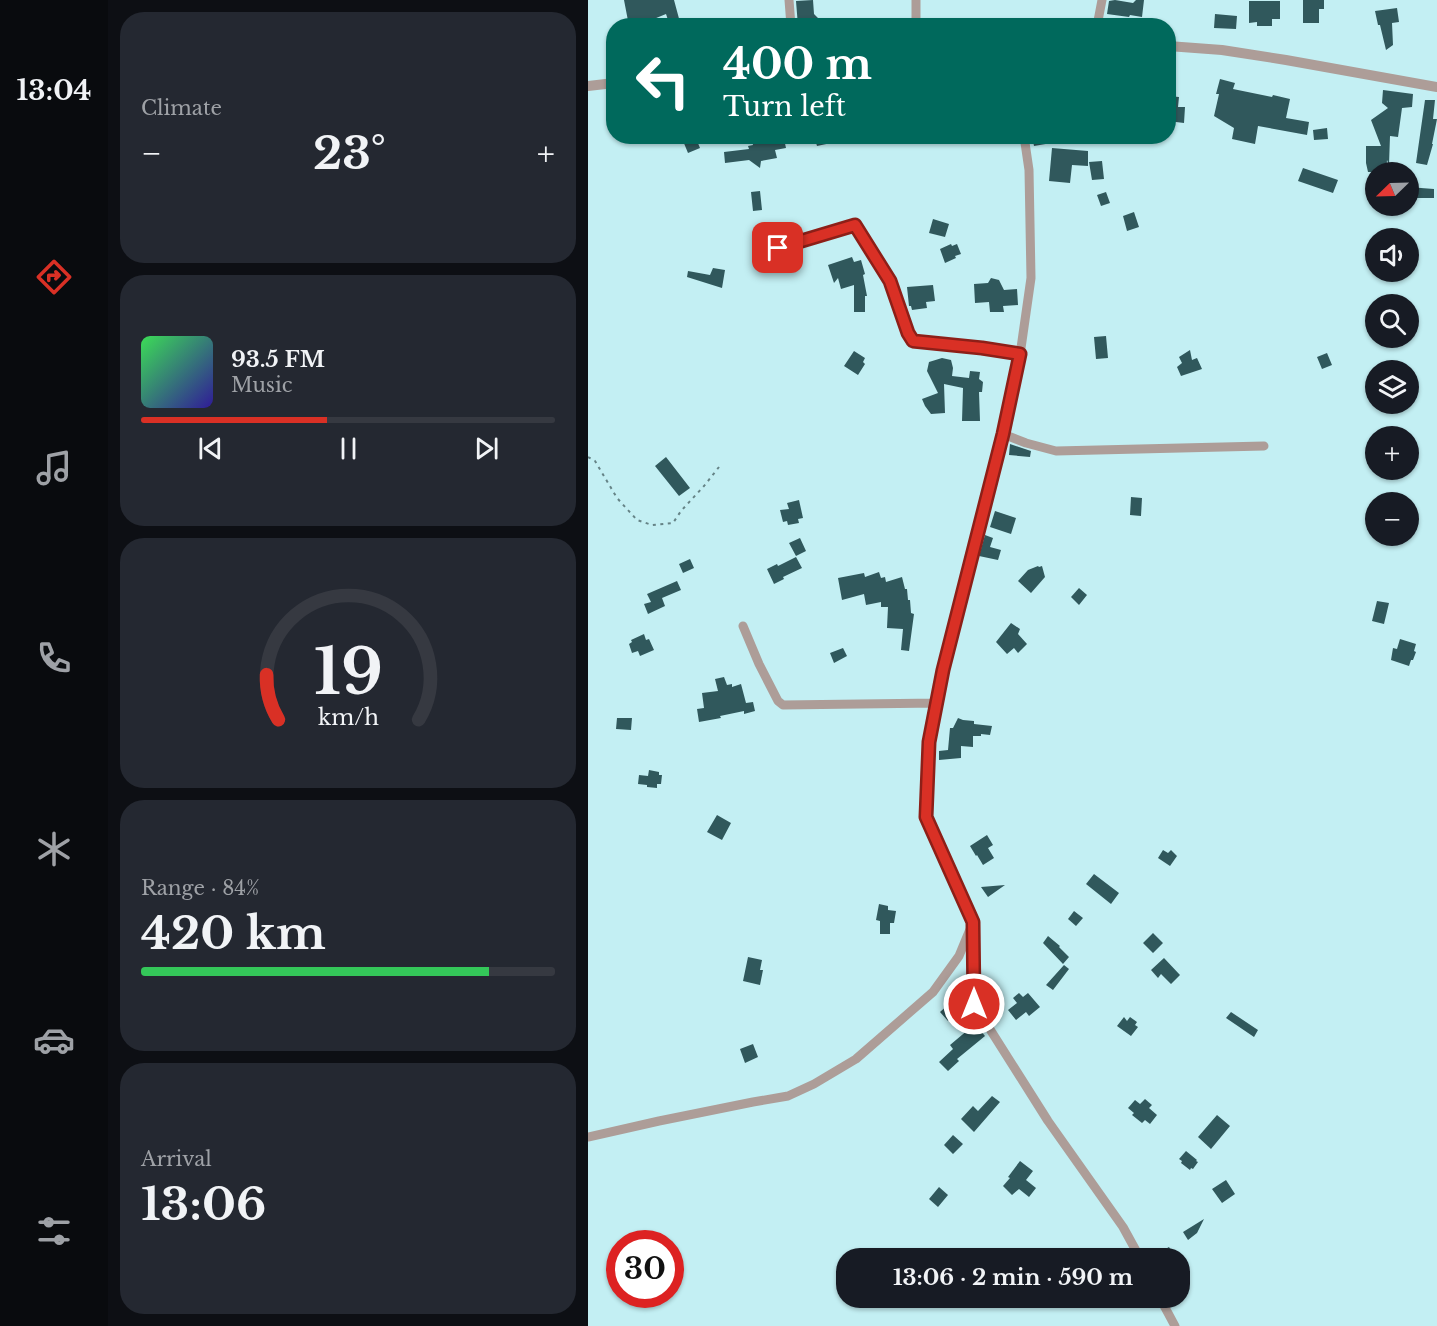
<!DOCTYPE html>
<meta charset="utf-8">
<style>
:root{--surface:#171b24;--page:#242831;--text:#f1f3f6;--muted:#9ea1a6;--line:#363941;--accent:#d93025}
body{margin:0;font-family:"Libre Baskerville",serif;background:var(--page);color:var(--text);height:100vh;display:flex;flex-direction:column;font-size:22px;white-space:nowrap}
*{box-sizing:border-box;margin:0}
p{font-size:20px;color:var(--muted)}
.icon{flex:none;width:33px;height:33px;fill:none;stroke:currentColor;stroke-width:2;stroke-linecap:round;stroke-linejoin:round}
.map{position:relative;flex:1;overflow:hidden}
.sheet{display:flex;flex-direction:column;gap:12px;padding:12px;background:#0d0f14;width:480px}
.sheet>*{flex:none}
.guide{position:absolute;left:18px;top:18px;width:570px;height:126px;border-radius:24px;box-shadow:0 2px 4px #0004;background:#00695c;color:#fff;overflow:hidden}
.needle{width:39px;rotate:247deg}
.controls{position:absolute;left:777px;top:162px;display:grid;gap:12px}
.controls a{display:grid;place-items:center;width:54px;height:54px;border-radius:50%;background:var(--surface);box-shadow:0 2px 4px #0004;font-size:30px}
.speed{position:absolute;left:18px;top:1230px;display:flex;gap:12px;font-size:30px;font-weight:700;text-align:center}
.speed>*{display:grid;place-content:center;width:78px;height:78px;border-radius:50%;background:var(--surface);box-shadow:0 2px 4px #0004;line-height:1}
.speed .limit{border:9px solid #d22;background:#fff;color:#111}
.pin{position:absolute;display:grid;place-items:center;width:51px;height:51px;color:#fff;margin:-26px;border-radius:12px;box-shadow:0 3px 9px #0006}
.me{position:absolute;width:66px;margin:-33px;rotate:0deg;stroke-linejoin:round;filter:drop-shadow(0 0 4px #0008)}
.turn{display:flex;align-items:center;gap:21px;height:126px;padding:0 18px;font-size:27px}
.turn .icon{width:78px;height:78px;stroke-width:2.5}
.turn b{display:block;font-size:42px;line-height:51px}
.big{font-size:45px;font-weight:800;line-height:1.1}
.sheet .tile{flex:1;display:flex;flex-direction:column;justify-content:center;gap:9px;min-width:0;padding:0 21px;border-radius:24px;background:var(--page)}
.sheet .dial{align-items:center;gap:0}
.dial svg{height:156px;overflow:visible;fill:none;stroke:var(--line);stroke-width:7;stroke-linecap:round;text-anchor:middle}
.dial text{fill:var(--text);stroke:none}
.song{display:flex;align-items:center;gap:18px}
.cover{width:72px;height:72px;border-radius:9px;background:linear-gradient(135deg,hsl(130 70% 55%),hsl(250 70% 35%))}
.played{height:6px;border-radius:3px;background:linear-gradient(90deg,var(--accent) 45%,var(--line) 45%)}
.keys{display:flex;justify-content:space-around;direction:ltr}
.heat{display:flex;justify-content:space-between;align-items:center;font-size:33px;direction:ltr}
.charge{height:9px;border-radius:4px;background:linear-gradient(90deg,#34c759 84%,var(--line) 0)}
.trip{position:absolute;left:248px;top:1248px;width:354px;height:60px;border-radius:24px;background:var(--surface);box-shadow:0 2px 4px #0004;font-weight:800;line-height:60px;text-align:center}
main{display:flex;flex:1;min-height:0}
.menu{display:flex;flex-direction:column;width:108px;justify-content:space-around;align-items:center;background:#090b0e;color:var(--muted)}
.menu .icon{width:42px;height:42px}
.menu .active{color:var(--accent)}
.menu b{font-size:27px;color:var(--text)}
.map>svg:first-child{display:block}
</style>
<main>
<nav class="menu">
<b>13:04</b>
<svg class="icon active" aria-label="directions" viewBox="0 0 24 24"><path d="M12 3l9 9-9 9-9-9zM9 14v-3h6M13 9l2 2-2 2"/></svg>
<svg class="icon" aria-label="music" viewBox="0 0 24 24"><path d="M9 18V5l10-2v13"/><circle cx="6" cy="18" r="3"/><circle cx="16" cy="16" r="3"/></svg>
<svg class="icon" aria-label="phone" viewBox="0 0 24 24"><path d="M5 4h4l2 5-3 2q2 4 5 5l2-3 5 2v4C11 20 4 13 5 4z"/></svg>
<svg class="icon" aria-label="climate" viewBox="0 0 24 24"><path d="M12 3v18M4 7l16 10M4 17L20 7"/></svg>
<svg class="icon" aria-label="car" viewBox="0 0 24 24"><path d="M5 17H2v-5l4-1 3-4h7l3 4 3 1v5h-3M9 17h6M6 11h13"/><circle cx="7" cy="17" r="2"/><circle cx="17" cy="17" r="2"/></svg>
<svg class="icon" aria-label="filters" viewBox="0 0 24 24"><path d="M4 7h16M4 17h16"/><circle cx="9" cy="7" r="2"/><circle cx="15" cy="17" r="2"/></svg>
</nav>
<section class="sheet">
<div class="tile"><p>Climate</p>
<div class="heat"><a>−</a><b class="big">23°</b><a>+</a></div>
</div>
<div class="tile">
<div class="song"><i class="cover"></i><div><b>93.5 FM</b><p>Music</p></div></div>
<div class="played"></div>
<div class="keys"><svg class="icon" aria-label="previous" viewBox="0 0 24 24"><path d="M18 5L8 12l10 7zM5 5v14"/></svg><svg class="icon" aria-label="pause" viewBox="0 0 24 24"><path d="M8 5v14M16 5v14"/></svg><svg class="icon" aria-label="next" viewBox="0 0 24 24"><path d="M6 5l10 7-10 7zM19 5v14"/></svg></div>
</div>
<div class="tile dial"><svg viewBox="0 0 100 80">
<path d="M14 69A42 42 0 1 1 86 69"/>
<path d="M14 69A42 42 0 0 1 8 46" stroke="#d93025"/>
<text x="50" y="56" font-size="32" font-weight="700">19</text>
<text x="50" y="72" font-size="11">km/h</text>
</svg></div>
<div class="tile"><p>Range · 84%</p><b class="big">420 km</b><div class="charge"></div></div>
<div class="tile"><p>Arrival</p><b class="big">13:06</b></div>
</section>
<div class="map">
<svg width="849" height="1326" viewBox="0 0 849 1326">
<rect width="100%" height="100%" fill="#c3eff3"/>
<path fill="#30585c" d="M36 0H86L93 26H82L78 14 56 23 57 26H41Z
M225 0 226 14 231 19 227 26H210L208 1Z
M527 0 545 3 548 0H556L554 17 542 15 541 17 519 14 521 1Z
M715 0H736V9H731V23H715Z
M661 1H692V19H684V26H669V22L661 23Z
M809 8 811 22 804 23 805 45 798 50 792 25H790L787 11Z
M627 14 649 16 648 29 626 28Z
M632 79 647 83 645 89 684 97 685 95 702 99 698 118 721 122 719 135 670 126 667 144 644 139 646 128 626 116 631 94H628Z
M795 90 825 94 824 107 814 108 810 137 802 136 801 165 799 160 798 172H780L778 163V146H793L783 120 800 108 794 103Z
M580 96 591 97 590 107H597L596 123 580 121Z
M837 100H847L845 119H849L844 144H845L839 165 828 163Z
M739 128 740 139 726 140 725 130Z
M93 136H107L112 148 100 153Z
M163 136H194L196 139 198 148 187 150 189 158 173 161 172 168 161 160 137 163 136 152 161 149 160 146 165 145Z
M226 136H256L257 140 229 146Z
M444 136H474L475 141 446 146Z
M464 148 500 151V166L484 165 482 183 461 181Z
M514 161 516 179 504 180 501 162Z
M715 168 750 180 745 193 710 181Z
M820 187 846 189V198H820Z
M172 191 174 210 165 211 163 192Z
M518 192 522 203 513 206 509 195Z
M546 212 551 227 539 231 535 216Z
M345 219 361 224 357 237 341 233Z
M363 244 364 246 369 244 373 254 367 256 368 258 357 263 352 249Z
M264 257 266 262 273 260 277 274 275 275 279 296H277V312H266V285L253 289 250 278 246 283 240 265Z
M125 268 137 270 134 288 99 277 100 271 122 275Z
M403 278 411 280 416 290 429 289 430 305 415 306 416 312H402L401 302 387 303 386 284 400 283Z
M345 285 347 301 338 302 339 308 324 310 323 306H321L319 287Z
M518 336 520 358 508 359 506 337Z
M602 350 604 360 609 358 614 369 593 376 589 367 594 363 591 357Z
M266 351 277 358 275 362 277 364 270 375 256 366Z
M739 353 744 365 734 369 729 357Z
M354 358 363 360 365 368 364 376 381 378 382 371 392 372 391 379 395 382 394 392H391L392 421H374L375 388 356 384 357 413 343 414 337 406 334 399 350 393 339 371 341 362Z
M422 444 443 451 442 457 421 455Z
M78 457 102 488 91 496 67 466Z
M543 497 554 498 553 516 542 515Z
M211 500 215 518 210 519 211 523 200 525 199 521 195 522 192 510 201 509 199 503Z
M407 511 428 518 423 534 402 527Z
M397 535 405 538 402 547 413 550 410 560 391 556Z
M212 538 218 551 208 556 201 543Z
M208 557 214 568 195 577 196 579 186 584 179 569 189 564 190 566Z
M102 559 106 568 95 573 91 564Z
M450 566 451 567 454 566 457 577 443 593 430 581 440 570Z
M291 572 293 578 297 577 298 582 314 577 317 589H319L320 600H322L323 613 326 614 321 651 313 650 315 629 299 628 300 607H293V602L278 605 276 594 254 600 250 578 276 573 277 577Z
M89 581 93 590 74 598 77 606 60 614 56 604 63 602 59 594Z
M491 588 499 595 491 605 483 597Z
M789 601 801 603 796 624 784 621Z
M423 623 432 629 430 634 439 644 430 653 426 648 419 654 408 642Z
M56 634 58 640 61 639 66 650 52 656 50 651 44 653 41 644 44 642 43 640Z
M812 639 828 644 826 651 828 652 825 660H823L821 666 803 660 805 648 809 649Z
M255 648 259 656 246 663 242 653Z
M136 677 139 685 144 684V687L153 684 158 703 165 702 167 711 156 714V711L132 716 133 718 111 722 109 709 116 708 114 693 130 691 127 679Z
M29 718H44L43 730 28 729Z
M370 718 375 720 386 721V724L404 726 402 735 393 734V736H385V747L373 746V758L351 760V751L360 750 362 728H365Z
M61 770 71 772V775H74L73 784H69V788L59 787V785L50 784 51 775 60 776Z
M129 815 143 823 134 840 119 832Z
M399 835 405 845 400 848 406 858 395 865 389 855 388 856 382 846Z
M575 850 580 853 583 850 589 856 582 866 570 858Z
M506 874 531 893 523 904 498 884Z
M417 885 400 897 393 887Z
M291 904 300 906V910L308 911 306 923H302V934H292V921L288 920Z
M486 911 495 918 488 926 480 919Z
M565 933 575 943 565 953 555 943Z
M460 936 472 946 471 947 481 957 475 964 455 943Z
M160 957 174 960 172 970H175L172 985 155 981Z
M576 958 592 975 583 984 573 974 570 978 563 970Z
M476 965 481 969 465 990 458 985Z
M431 993 435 997 440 993 452 1007 441 1016 438 1012 428 1020 420 1010 429 1003 425 998Z
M361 1004 369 1012 360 1021 352 1012Z
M643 1012 670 1030 666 1037 638 1018Z
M536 1017 539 1021 542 1017 549 1022 547 1025 550 1027 543 1036 529 1026Z
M387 1024 397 1036 369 1059 371 1061 360 1071 351 1062 365 1049 362 1045Z
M165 1044 170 1057 157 1063 152 1049Z
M404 1096 412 1102 386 1132 373 1119 385 1106 390 1111Z
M557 1099 564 1105 561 1108 569 1115 562 1124 557 1120 554 1123 544 1115 546 1113 540 1108 547 1100 552 1104Z
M629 1115 642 1126 623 1149 610 1137Z
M365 1135 375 1144 365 1154 356 1145Z
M598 1151 609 1160 608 1161 610 1162 605 1169 603 1168 602 1170 593 1163 594 1161 591 1159Z
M432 1161 445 1171 438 1180 448 1188 441 1197 431 1189 424 1195 415 1186 422 1178 420 1177Z
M638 1180 647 1194 634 1203 624 1189Z
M351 1187 360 1195 350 1207 341 1199Z
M616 1219 609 1233 600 1240 595 1232Z
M581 1247 585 1254 578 1258H561Z"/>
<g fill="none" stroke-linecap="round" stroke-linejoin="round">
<path stroke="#658386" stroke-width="2" stroke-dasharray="3 4.5" stroke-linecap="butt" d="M0 457 7 461 29 498 49 520 64 525 85 523 93 511 116 486 131 467"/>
<path stroke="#ad9d98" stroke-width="9" d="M201 0 203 26
M328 26V0
M509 26 514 0
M436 136 441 170 443 278 433 348 415 434 355 670 341 742 338 817 385 923 386 1004 460 1121 535 1227 552 1258
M172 252 227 237 267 225 301 281 320 333 325 341 394 348 432 354
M415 434 438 443 468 451 676 446
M155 626 171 664 190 701 195 705 349 703
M0 1137 71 1121 165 1102 200 1096 226 1084 268 1059 345 992 371 956 383 927
M572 1298 587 1326"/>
<path stroke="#ad9d98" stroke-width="10" d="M580 46 634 50 698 60 849 87
M0 86 26 83"/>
</g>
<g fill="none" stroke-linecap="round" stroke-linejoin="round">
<g stroke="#8d1f18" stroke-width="15">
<path id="route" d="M190 248 267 225 302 281 320 333 325 341 394 348 432 354 415 434 355 670 341 742 338 817 385 922 386 1004"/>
</g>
<use href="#route" stroke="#d93025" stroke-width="10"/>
</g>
</svg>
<div class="controls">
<a><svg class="needle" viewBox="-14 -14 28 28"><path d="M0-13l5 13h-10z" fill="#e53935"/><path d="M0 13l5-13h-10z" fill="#9ea1a6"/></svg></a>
<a><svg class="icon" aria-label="sound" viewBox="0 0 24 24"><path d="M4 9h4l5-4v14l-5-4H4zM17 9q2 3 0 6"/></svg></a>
<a><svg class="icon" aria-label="search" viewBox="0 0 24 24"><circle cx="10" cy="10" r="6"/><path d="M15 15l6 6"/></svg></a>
<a><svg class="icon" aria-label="layers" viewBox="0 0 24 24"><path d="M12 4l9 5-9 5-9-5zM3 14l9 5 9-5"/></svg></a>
<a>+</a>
<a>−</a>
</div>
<div class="speed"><div class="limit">30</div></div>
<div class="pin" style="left:190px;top:248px;background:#d93025"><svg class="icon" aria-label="arrive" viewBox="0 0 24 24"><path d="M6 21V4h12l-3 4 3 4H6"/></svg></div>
<svg class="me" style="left:386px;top:1004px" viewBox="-20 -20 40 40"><circle r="17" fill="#d93025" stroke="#fff" stroke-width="3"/><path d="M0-11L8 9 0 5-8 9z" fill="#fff"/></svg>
<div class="trip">13:06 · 2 min · 590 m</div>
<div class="guide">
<div class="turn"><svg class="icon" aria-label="left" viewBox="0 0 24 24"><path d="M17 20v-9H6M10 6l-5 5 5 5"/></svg><div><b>400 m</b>Turn left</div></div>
</div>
</div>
</main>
